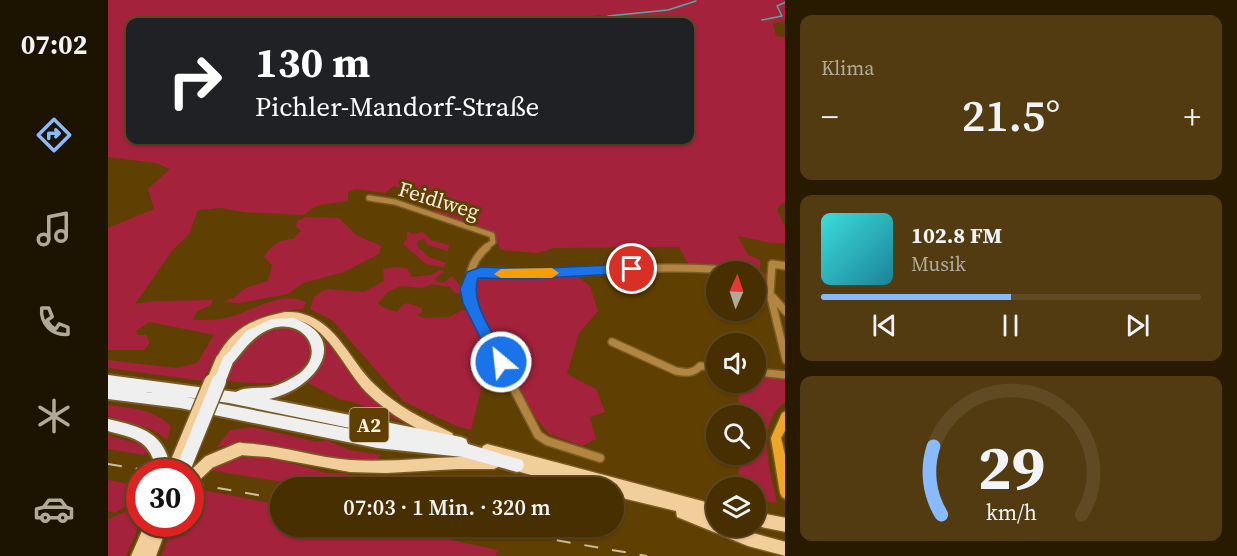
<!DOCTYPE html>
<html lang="de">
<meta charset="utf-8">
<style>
:root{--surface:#482f02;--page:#523b11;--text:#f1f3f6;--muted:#b1a999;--line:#604a24;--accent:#89bafc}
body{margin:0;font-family:"Source Serif 4",serif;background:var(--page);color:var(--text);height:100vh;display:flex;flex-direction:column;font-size:22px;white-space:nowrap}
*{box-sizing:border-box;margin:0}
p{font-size:20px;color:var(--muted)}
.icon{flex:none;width:33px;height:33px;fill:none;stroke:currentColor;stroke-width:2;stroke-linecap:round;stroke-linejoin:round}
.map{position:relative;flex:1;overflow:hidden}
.panel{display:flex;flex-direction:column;gap:15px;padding:15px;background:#281a01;width:452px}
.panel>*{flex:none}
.top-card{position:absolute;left:18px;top:18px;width:568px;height:126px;border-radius:12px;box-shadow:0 2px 4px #0004,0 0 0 2px var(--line);background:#202124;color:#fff;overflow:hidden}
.needle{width:39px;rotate:3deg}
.controls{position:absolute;left:598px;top:261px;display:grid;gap:12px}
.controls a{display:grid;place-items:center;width:60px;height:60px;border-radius:50%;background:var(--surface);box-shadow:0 2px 4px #0004,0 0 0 2px var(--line);font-size:30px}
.speed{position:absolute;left:18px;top:459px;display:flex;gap:12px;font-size:30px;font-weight:700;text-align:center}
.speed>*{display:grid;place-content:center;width:78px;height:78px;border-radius:50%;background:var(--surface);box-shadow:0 2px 4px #0004,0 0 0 2px var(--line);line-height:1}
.speed .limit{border:9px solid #d22;background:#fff;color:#111}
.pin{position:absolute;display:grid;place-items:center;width:51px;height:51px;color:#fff;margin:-26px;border:3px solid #fff;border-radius:50%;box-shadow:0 2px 6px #0007}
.me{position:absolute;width:66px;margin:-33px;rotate:332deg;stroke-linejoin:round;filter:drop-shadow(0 0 4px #0008)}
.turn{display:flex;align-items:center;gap:21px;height:126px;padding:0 30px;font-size:27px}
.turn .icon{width:78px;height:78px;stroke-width:2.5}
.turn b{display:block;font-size:42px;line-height:51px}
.big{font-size:45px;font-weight:600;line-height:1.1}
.panel .tile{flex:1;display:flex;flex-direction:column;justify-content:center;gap:9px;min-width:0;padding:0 21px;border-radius:12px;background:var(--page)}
.panel .dial{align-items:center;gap:0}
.dial svg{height:156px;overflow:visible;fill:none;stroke:var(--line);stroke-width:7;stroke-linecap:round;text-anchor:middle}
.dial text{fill:var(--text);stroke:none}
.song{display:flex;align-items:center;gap:18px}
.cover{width:72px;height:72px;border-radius:9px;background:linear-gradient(135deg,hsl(180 70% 55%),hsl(190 70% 35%))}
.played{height:6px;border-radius:3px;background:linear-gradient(90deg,var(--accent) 50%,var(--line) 50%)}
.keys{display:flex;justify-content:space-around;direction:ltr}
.heat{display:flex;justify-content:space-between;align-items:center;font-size:33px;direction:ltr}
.trip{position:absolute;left:162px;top:477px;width:354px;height:60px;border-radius:30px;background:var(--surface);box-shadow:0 2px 4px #0004,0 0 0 2px var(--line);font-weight:600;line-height:60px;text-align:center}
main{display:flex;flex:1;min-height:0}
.dock{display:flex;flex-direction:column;width:108px;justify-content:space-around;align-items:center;background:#1d1301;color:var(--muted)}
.dock .icon{width:42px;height:42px}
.dock .active{color:var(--accent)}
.dock b{font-size:27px;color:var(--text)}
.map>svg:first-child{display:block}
</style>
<main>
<nav class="dock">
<b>07:02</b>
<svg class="icon active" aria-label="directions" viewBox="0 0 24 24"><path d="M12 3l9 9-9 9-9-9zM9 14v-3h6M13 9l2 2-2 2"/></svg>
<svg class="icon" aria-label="music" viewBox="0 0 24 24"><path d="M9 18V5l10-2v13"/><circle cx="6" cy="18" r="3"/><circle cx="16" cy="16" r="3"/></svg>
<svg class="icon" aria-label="phone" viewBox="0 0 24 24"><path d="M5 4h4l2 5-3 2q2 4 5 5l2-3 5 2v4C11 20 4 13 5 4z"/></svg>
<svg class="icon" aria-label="climate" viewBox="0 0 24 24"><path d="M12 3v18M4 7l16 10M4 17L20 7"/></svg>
<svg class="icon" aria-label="car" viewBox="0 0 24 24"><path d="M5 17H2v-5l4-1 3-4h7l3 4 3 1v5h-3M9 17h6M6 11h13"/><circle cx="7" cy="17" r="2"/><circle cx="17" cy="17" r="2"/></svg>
</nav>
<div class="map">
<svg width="678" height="556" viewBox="0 0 678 556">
<rect width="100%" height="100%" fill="#603f02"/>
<path fill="#a5223c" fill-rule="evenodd" d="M0 0H677V21L665 23 668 36 677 37 678 203H674L669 210 677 226V243H663L630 236 640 255 652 260V271L662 276 661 285 642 269 581 265 571 247 446 248 430 253 393 250 384 233 324 212 332 203 286 186 277 193 248 189 240 192V200C223 206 210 200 196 215L135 212 112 208 90 210 81 234 64 251 27 304 46 301 105 300 103 305 88 312 85 320C97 320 110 320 122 317 145 311 173 290 198 302L195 309C140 312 118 332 95 381L0 368V360L68 368 89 363 106 335 42 322 28 331 30 335H38L42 343 36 350H0V228L46 209 40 189 62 169 48 163 0 157ZM492 15 497 19 490 22H582V140H22V22H464L449 19Z
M198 217 231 218 248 235 273 246 271 254 236 272 195 283 180 294 131 303 114 302 126 298 137 288 160 281 164 265 156 257C163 245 171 240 185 239L193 231 188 227 189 221Z
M299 231 304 234 315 232 323 240 341 245 340 251 320 245 316 239 309 241 310 247 321 257 338 263 335 267 318 264 295 244 299 238Z
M287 267 299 268 304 277 323 275 331 270 337 272 327 278 328 281 335 283 344 276 355 289V294L347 293 342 287 323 284 315 288 294 286 281 291 270 303 276 308 289 312 294 305 300 303 314 308V312L309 315 316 318 341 317 354 310 369 314 362 285 371 276 414 277 466 274 482 286 490 311 471 333 459 374 488 389 497 412 482 417 488 439 474 446 441 434 426 416 402 371 376 378 363 430 348 426 295 401 225 321 202 309 206 297 218 289 255 292 276 281 275 269Z
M169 325 191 327 204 341C199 392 158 384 119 381 130 351 139 337 169 325Z
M217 339 255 390 297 423 242 401 233 400 198 382C210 369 216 358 217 339Z
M648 375 677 378V402C646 424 663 473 669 503L648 499V488L630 487 631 455 648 454V416L631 415 630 383 648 382Z
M0 405C23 408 48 409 63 427L59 440 45 430 0 416Z
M145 427 209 442 218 440 241 450 274 455 268 460C249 459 230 459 212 457 169 452 154 435 108 448L122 430Z
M0 435 34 445 40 452 36 455 0 449Z
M148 454 220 473H237L257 483 270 480 283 487H205L101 470 124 458Z
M0 480 31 486 32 524 18 556H0V519L22 510 26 501 7 513 0 511Z
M95 490 172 505V526L286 527 389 550 388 556H53L66 524H82L83 495 93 502Z"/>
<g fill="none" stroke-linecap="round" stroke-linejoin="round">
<path stroke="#4caba7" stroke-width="1.5" d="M500 16 560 10 588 1
M654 20 674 16 669 6 678 2
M190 22H202
M221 22 266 17 289 22
M388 22 438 19 460 22
M496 22 502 21 498 17"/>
<g stroke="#795b26" stroke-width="8">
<path id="street-far2" d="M261 198 287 202 384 235 385 242 377 248"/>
</g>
<g stroke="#795b26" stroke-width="10">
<path id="street-far1" d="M379 247C335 284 383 344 403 383
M678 266 664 264 662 294 678 312
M364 275C382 268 400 274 419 274 492 272 563 263 636 272
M648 278 662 294 678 360
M504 342 568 371C578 373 585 374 592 366L609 367
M648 372 678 375"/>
</g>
<g stroke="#795b26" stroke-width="11">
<path id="street" d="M402 381 430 435 439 441 492 458"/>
</g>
<g stroke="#795b26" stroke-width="3">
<path id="secondary" d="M678 411V429L673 438 678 459V499L674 497 672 493 663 438 674 413Z"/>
</g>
<g stroke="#795b26" stroke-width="3">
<path id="primary" d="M177 312C183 312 189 312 195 314 229 323 243 362 266 384 288 406 317 420 344 433L346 437 344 441 340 443C311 431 280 414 258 392 238 371 222 331 193 321 171 314 146 326 131 342 126 348 123 356 117 361 114 364 113 363 109 362L108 359C124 328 144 319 177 312Z
M132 443C170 444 205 457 242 460 288 463 335 455 381 457L375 454 373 450 375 446 379 444 609 505V519L604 517 609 519V526H628L641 532 678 542V556L640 546 569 517 568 511 506 496V488H471L405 470 401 468 399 464 400 462 391 459 392 463 390 467 386 469H350L278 473 242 472 160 457 132 455 128 453 126 449 128 445Z
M648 512 678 518V532L648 526Z
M37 524H60L48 556H23Z"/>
</g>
<g stroke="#795b26" stroke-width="4">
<path id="highway" d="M185 318C246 339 206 390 161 399L353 437 358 439 360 444 414 460 416 465 414 470 409 472 355 457 269 448 72 408 0 399V387L45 393 0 387V375L128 392C137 386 152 389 163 387 172 385 185 378 192 373 219 351 195 319 165 328 147 333 136 350 124 364L120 365 116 364 114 360 138 331 164 319ZM78 397 121 403 276 435 269 434Z
M0 419C35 427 58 433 63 472H49C42 440 29 439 0 431Z"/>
</g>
<use href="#street-far2" stroke="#b28541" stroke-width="5"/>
<use href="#street-far1" stroke="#b28541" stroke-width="7"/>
<use href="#street" stroke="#b28541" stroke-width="8"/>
<use href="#secondary" fill="#eda625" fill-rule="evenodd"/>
<use href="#primary" fill="#f2ce9b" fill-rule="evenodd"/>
<use href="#highway" fill="#efefef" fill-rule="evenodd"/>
<path stroke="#cfbda0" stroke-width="2" stroke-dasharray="14 14" stroke-linecap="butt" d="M0 464 50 472
M82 483 172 499
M333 526 375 534
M366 526 539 556"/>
<g stroke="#795b26" stroke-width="13" stroke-linecap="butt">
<path id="primary-bridge-far1" d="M103 383 113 359"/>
</g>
<g stroke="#795b26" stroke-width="16" stroke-linecap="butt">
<path id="primary-bridge" d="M65 472 103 381
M82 480 101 462 132 449"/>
</g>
<g stroke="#795b26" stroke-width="14" stroke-linecap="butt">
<path id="highway-bridge-far1" d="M111 383 120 360"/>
</g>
<g stroke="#795b26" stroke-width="17" stroke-linecap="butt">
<path id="highway-bridge" d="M74 472 111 381"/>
</g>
<use href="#primary-bridge-far1" stroke="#f2ce9b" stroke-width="10"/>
<use href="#primary-bridge" stroke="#f2ce9b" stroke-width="13"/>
<use href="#highway-bridge-far1" stroke="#efefef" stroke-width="11"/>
<use href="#highway-bridge" stroke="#efefef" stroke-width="14"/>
</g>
<path fill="#1a73e8" stroke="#114b97" stroke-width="1.5" d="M524 264 531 269 524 273 419 279 370 278C361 305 389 338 401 362L398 367H387L355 303 352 289 359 272 373 267 419 269Z"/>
<path fill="#f59e0b" d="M444 268 451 273 444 278H393L386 274 393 269Z"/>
<g text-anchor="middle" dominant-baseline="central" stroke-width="6" stroke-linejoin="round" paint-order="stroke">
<rect fill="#603f02" stroke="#cdbb9d" stroke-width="1.5" x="241.5" y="408" width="39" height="34" rx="4.5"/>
<g font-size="20" font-weight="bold" fill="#fcf0e0">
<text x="261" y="425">A2</text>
</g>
<g font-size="21" fill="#fcf0e0" stroke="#603f02">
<text transform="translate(331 200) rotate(17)">Feidlweg</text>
</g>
</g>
</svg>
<div class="controls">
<a><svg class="needle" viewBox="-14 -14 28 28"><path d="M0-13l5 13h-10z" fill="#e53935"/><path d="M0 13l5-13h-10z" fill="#b1a999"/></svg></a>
<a><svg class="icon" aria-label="sound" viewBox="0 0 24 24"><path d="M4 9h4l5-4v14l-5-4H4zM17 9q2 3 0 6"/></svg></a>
<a><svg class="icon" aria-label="search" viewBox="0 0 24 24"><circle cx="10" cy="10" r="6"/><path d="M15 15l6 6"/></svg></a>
<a><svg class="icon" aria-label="layers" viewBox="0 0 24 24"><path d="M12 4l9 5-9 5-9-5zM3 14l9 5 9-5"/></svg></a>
</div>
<div class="speed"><div class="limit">30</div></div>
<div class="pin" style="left:524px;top:269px;background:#d93025"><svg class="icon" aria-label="arrive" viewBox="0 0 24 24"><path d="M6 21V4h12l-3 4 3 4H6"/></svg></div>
<svg class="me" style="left:393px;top:362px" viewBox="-20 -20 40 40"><circle r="17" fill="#1a73e8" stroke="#fff" stroke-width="3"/><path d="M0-11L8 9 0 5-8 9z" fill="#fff"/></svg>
<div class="trip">07:03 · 1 Min. · 320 m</div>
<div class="top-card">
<div class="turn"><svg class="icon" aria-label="right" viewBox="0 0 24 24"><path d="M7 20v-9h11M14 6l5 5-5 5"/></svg><div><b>130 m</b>Pichler-Mandorf-Straße</div></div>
</div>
</div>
<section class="panel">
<div class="tile"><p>Klima</p>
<div class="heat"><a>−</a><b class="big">21.5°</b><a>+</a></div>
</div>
<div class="tile">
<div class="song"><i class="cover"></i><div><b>102.8 FM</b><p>Musik</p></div></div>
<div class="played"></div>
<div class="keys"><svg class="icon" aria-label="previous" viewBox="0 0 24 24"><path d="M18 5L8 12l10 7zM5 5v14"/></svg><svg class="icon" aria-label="pause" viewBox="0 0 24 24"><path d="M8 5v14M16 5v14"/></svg><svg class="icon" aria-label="next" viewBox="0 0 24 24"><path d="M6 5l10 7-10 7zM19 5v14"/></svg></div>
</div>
<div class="tile dial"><svg viewBox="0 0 100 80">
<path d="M14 69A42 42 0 1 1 86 69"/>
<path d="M14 69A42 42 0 0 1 10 34" stroke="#89bafc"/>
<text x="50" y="56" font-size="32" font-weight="700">29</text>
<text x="50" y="72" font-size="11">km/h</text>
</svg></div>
</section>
</main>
